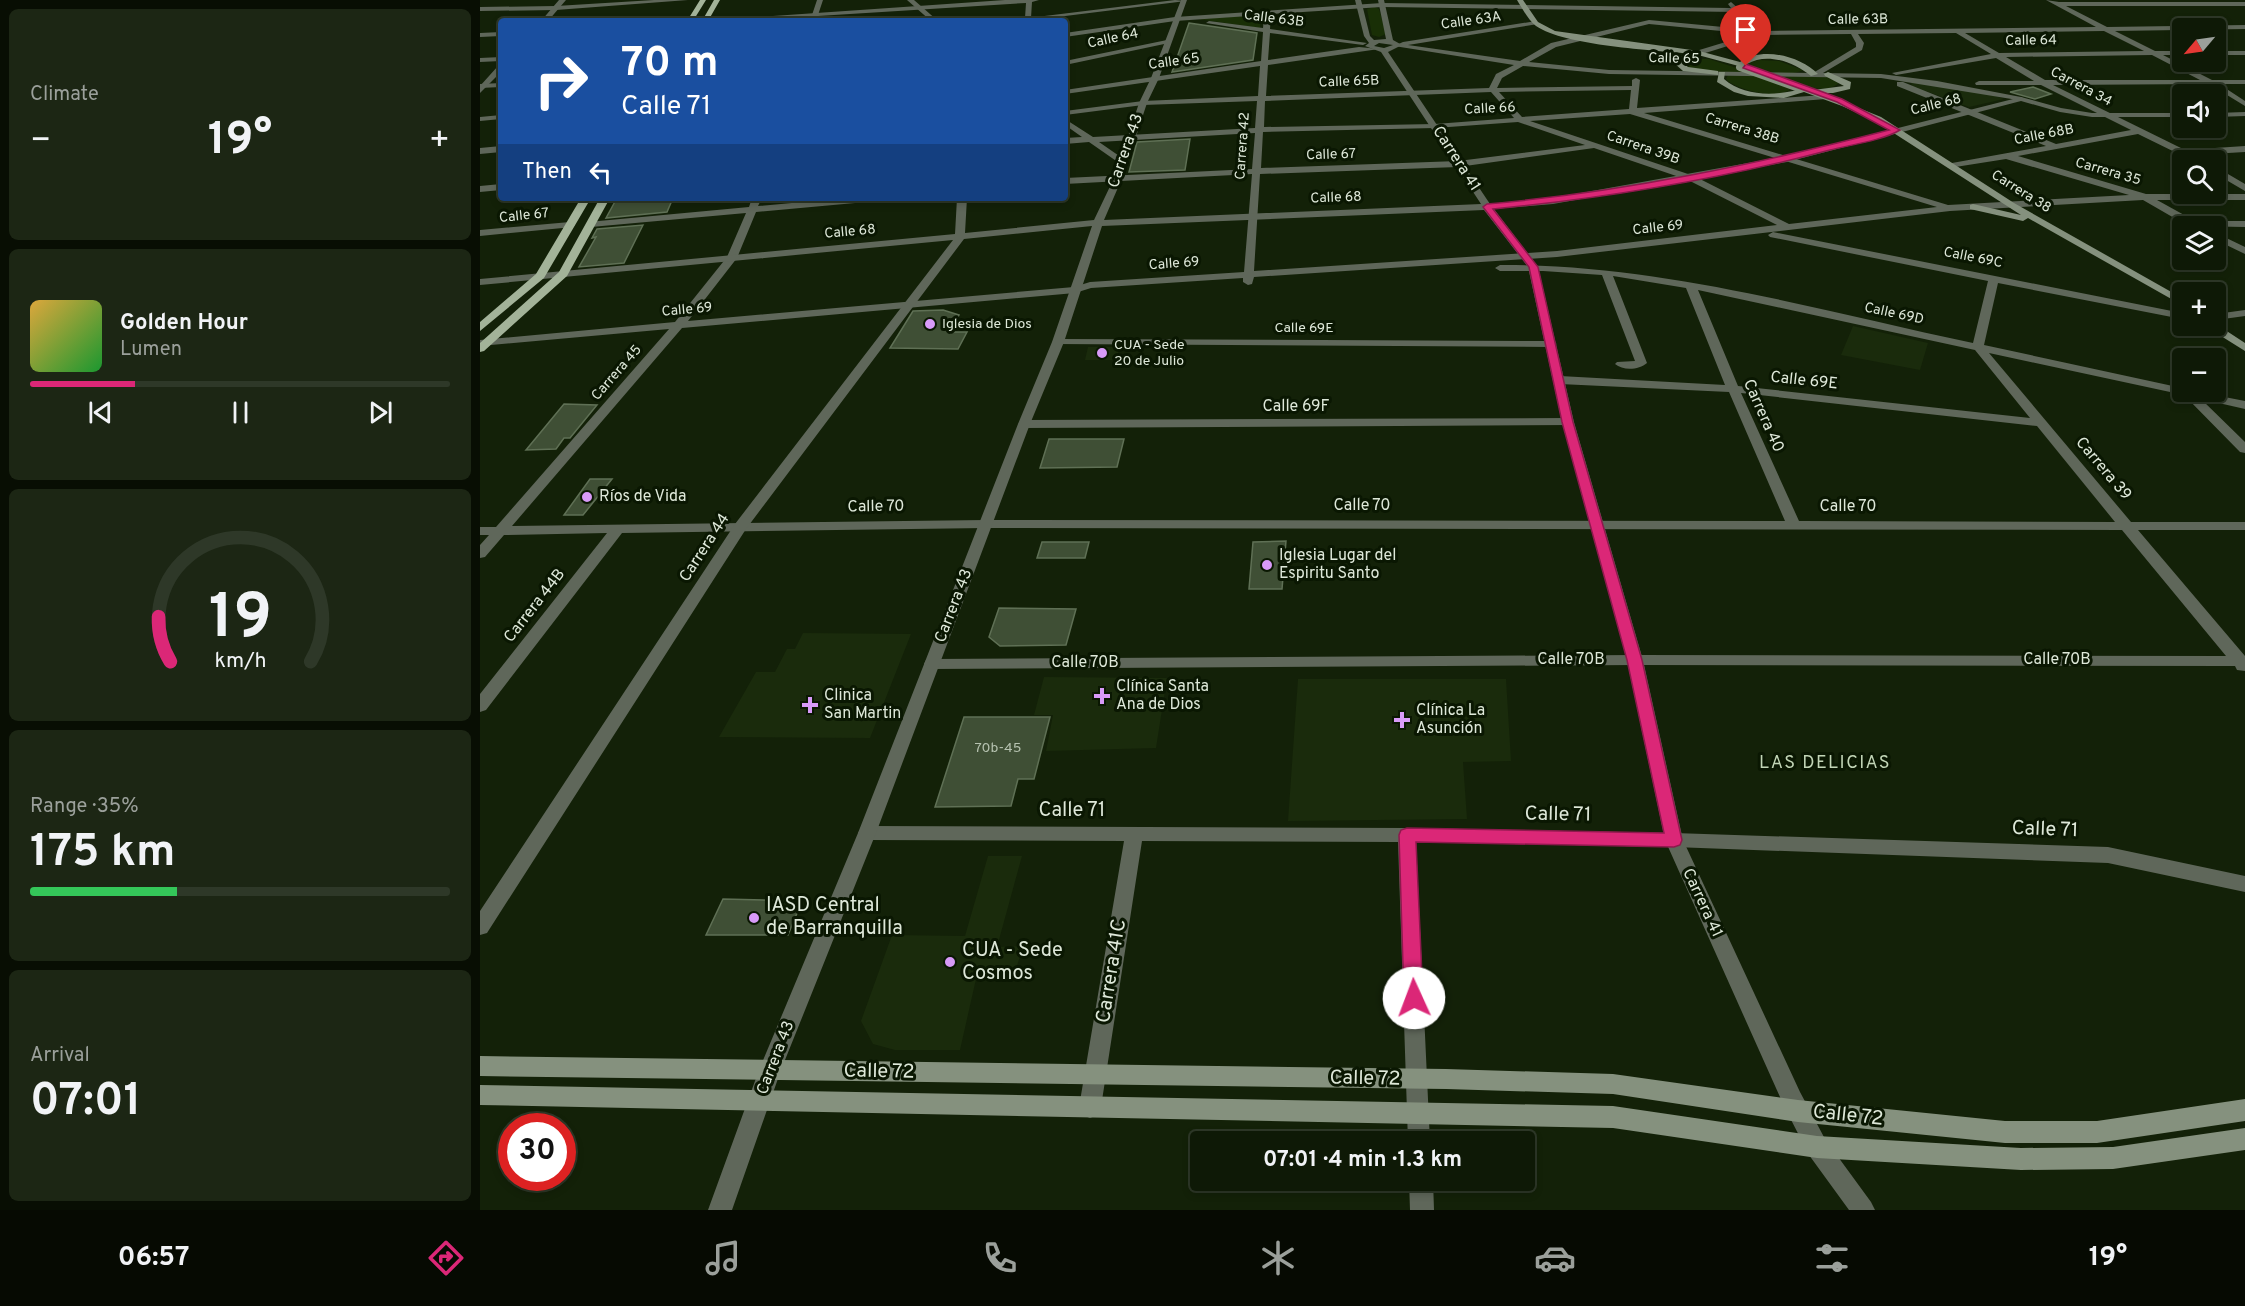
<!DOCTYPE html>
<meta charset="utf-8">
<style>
:root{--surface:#0e1906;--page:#1c2614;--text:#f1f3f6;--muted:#9ba09b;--line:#2e3828;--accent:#db2777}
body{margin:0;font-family:Overpass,sans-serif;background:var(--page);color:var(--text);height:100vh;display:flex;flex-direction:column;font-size:22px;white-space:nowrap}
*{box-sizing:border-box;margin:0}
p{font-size:20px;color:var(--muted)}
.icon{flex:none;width:33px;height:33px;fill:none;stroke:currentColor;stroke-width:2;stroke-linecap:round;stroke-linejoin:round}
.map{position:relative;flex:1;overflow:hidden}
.side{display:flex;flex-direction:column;gap:9px;padding:9px;background:#080e03;width:480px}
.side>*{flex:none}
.guide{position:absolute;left:18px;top:18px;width:570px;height:183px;border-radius:6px;box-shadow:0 3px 9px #0003,0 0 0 2px var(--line);background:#1a4fa0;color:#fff;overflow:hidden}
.needle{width:39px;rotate:241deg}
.buttons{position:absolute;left:1692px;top:18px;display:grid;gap:12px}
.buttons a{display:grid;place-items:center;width:54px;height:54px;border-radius:6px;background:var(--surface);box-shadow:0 3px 9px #0003,0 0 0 2px var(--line);font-size:30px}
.speed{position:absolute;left:18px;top:1113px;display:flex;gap:12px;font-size:30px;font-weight:700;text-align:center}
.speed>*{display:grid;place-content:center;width:78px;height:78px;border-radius:50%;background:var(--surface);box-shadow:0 3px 9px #0003,0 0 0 2px var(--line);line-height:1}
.speed .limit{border:9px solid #d22;background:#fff;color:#111}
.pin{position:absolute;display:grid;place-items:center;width:51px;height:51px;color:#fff;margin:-62px -26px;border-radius:50% 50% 50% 0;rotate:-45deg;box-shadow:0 0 6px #0007}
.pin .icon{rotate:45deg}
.me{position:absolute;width:66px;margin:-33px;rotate:358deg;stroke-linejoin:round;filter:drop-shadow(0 0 4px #0008)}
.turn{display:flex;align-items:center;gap:21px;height:126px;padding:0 24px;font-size:27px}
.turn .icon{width:78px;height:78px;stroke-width:2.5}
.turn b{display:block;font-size:42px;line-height:51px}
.then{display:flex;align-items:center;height:57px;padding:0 24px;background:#0003;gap:12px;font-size:22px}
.big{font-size:45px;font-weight:700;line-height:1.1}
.side .widget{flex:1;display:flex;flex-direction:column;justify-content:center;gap:9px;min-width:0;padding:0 21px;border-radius:9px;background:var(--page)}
.side .dial{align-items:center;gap:0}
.dial svg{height:156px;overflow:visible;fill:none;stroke:var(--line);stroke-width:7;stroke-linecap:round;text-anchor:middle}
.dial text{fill:var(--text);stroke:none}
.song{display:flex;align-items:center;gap:18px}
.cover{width:72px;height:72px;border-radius:9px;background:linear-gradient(135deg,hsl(40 70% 55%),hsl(130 70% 35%))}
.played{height:6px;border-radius:3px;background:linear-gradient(90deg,var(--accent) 25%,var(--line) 25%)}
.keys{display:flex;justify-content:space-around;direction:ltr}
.heat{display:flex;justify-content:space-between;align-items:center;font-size:33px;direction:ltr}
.charge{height:9px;border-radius:4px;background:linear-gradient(90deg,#34c759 35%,var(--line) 0)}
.trip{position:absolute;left:710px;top:1131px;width:345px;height:60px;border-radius:6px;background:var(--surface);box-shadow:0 3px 9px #0003,0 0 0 2px var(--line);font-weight:700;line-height:60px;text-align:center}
.menu{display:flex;height:96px;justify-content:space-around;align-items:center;background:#060a02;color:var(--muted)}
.menu .icon{width:42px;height:42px}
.menu .on{color:var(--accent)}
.menu b{font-size:27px;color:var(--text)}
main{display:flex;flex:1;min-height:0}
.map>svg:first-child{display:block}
</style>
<main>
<section class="side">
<div class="widget"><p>Climate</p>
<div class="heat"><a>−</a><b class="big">19°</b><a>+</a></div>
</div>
<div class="widget">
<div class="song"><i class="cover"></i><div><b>Golden Hour</b><p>Lumen</p></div></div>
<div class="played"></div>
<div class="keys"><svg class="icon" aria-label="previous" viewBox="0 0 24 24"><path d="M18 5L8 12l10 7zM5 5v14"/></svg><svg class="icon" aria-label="pause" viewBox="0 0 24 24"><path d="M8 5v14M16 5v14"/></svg><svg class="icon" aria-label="next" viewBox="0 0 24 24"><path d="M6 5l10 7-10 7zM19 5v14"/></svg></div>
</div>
<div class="widget dial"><svg viewBox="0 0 100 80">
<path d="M14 69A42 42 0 1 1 86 69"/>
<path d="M14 69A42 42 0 0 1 8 46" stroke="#db2777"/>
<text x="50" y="56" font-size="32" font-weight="700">19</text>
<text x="50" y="72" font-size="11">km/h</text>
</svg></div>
<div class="widget"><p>Range · 35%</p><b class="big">175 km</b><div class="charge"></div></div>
<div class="widget"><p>Arrival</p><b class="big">07:01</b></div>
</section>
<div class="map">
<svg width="1765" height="1210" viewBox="0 0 1765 1210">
<rect width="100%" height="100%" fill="#132108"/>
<path fill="#1a2b0c" d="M1431 82 1513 95 1524 99 1489 107 1432 86Z
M1373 326 1448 343 1440 370 1361 355Z
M608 347H639L637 360H605Z
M323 633 431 634 390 738 239 737 276 672H295L307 649H315Z
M564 677 687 678 676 748 566 751 573 715H554Z
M818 679H1026L1031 761 983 762 987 819 808 821Z
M508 856H542L517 947 543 946 534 976 496 979 480 1050H415L393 1044 381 1021 412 935 485 936Z"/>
<path fill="#192f06" d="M895 7 899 9 906 34 899 37 892 35 887 9Z
M781 15 780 28 718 19Z
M1209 59H1229L1269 72C1249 72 1219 76 1203 63Z
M1279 60 1299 61 1323 70C1308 78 1280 72 1266 63Z
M1248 75H1277L1309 88 1310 90C1293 99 1264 91 1249 82L1246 79Z
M1299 76H1344L1359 83C1342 97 1316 82 1299 76Z"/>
<path fill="#3f4f35" stroke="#5f7055" stroke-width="1.5" d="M709 23 777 33 773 60 692 72Z
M1553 87 1571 94 1555 99 1530 92Z
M710 139 705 170 649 172 657 142Z
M137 198H193L187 212 126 218Z
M163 225 144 263 99 267 116 237 112 238 117 229Z
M463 310 479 315 471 332H487L478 349 410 348 433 311Z
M84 404 117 405 90 438H84L76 449 46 450Z
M569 439H644L637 467 560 468Z
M110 479H132L103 515H84Z
M806 541 802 589H769L773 542Z
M562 542H609L605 558H557Z
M519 608 596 609 586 645 520 646 509 637Z
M484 717H570L554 779H538L531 806 455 807Z
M243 899 322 901 308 935H226Z"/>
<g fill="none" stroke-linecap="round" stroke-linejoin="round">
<path fill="#5f675a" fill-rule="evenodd" d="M174 0H208L76 10 0 11V7L76 6Z
M337 0H343L336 21H330Z
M427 0H434L458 21H451Z
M695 0 706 1 545 21H524Z
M1566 0 1579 2H1765V6H1586L1627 27 1765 25V29L1635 31 1675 51H1702V55H1683L1732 80H1765V84H1739L1765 101V106L1729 84 1573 85 1705 150 1765 146V152L1714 155 1721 160H1711L1658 134 1538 156 1666 194H1765V200H1677L1715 221H1765V227L1708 226 1663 200 1470 211 1077 257 774 277 772 284 768 285 763 282V278L611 288 595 293 202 328 32 526 506 520 1305 521 1249 392 1080 384 1074 380 1080 376 1245 385 1206 288 1133 276 1167 363C1159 370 1143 371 1135 364L1137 362 1155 361 1122 275 1063 271H1020L1015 268 1020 265C1181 264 1337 310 1493 343L1508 281 1290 237 1288 235 1293 232 1702 313V319L1518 283 1504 345 1702 388V392H1719L1765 401V409L1721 399 1765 442V453L1760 452 1704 395 1509 353 1651 522H1765V530H1658L1765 656V671L1757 670 1755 666 1155 665 452 669 446 668 444 664 446 660 452 659 1155 655 1746 656 1642 530 506 528 142 533 6 710 0 712V694L127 533 24 535 5 557 0 558V545L9 535H0V527H16L189 329 0 346V340L195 322 247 257 266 213 111 227 108 226V222L269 207 272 198H282L278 206 366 198H402L397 201 276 212 257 258 208 321 594 287 610 282 764 272 772 174 585 184V178L772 169 775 133 619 142 645 160 646 162 642 165 609 142 585 144V138L602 137 585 125V119L613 137 775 128 777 101 663 105 585 115V111L663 101 778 96 780 66 585 94V90L781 61 783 32 726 23 729 21 783 28 784 15 695 21 585 37V33L695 17 902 3 1251 8 1248 4 1251 2 1284 31 1616 27ZM902 7 1256 12 1275 30 1169 20 1071 43 1040 61 928 45 1058 24 1056 21 923 42 914 46 1034 65 1016 74 1009 88 786 96 788 65 899 49 879 47 788 60 790 33 883 45 887 43 790 29 791 14ZM1169 24 1272 34 1216 51 1219 55 1283 35 1371 34 1376 43V47L1333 73 1129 70 1049 62 1076 47ZM1624 31 1664 51 1519 53 1485 33ZM1476 33 1511 54 1412 73 1416 75 1516 58 1554 81H1499L1495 83 1496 85H1561L1651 130 1576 144 1423 82H1417V86L1566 146 1472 163 1468 166 1469 168 1526 159 1649 195 1468 205 1164 113 1346 99V95H1343L1157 108 1160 80 1156 78 1152 80V86L1017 88 1022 78 1043 66 1129 74 1401 78 1544 101 1545 99 1541 97 1457 81 1401 74 1343 73 1382 50 1384 43 1378 34ZM1672 55 1720 80H1565L1526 57ZM1151 90 1149 109 1042 117 1019 92ZM1011 92 1034 118 955 124 784 127 785 101ZM1150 114 1457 207 1309 224 1214 176 1050 121ZM1038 122 1105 145 978 161 781 168 783 132 955 128ZM1114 148 1208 180 1297 225 1077 251 774 271 780 174 978 167ZM1218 290 1495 350 1550 418 1258 386ZM1261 393 1557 426 1635 522 1319 521Z
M21 32V36L0 37V33Z
M687 40 689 43 585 65V61Z
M1736 51H1765V55H1736Z
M21 57V61L0 62V58Z
M21 83V87L0 88V84Z
M21 115V119L0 121V117Z
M21 146V152L0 154V148Z
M1736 167 1765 184V191L1736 174Z
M21 184V190L0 192V186Z
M90 222 95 225 93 227 0 236V230Z
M1736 233 1765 247V254L1736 240Z
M1765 310V316L1736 320V314Z
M578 339 1071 341 1077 344 1071 347 574 344 572 342Z
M1088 418 1094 422 1092 425 544 428 538 424 544 420Z
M387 826 927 828 1194 833 1628 847 1765 876V892L1628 863 1194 847 936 842 950 1142H928L918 842 662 841 621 1107 618 1115 610 1118 602 1115 599 1107 644 841 387 840 381 838 378 833 381 828Z
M1337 1136 1345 1139 1391 1202 1395 1210H1369L1329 1155 1326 1147 1329 1139Z
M929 1180H953L954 1210H930Z"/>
<path fill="#5f675a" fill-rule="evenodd" d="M79 0H86L68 21H61Z
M525 0H559L552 2 551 18 549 21H542L545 18 546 3 257 21H222Z
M701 0H707L679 78 667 103 643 176 624 220 1001 204 901 52 885 46 889 43 884 36 875 0H881L890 36 894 40 906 39 898 0H904L913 40 922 45 908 52 1010 204 1073 198 1307 156 1541 97 1581 108 1612 113H1702V117H1612L1580 112 1541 101 1307 162 1073 204 1014 209 1058 267 1094 422 1163 660 1203 840 1320 1092 1345 1139 1348 1147 1345 1155 1337 1158 1329 1155 1304 1106 1185 840 1147 660 1082 422 1048 267 1004 210 622 226 584 342 550 424 396 833 301 1070 252 1210H228L279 1070 378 833 538 424 572 342 612 226 484 239 266 529 7 933 0 935V911L255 524 473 240 0 285V279L475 234 477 198H487L485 233 614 220 635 176 659 103 671 78ZM899 43 913 45 904 48 894 46Z
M18 66H21V72L0 93V86Z
M1765 112V116L1736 117V113Z"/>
<path fill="#85917e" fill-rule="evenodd" d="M1037 0H1043L1058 22 1075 31 1219 51 1260 62C1282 46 1320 56 1338 74L1331 76C1314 62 1287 52 1267 64L1270 66 1266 68 1218 55V58L1202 62 1208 67 1238 71V75L1203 71 1194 63 1197 57 1212 54C1174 50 1085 46 1056 26 1048 20 1042 8 1037 0Z
M1239 72H1245L1244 79C1262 95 1290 96 1313 91L1317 90 1312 87 1316 85 1333 90 1364 86 1345 76 1344 74 1348 72 1371 82 1370 89 1353 93H1342L1401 117 1534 203 1702 298V305L1548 218 1543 221 1490 209V205L1493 204 1541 215 1395 121 1362 106 1324 92 1304 98 1268 96 1254 92 1237 82Z
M1736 324 1765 343V351L1725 326Z
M0 1056 966 1069 1133 1074 1318 1100 1525 1121H1617L1765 1099V1121L1617 1143H1525L1318 1122 1133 1094 966 1089 0 1076Z
M0 1085 1133 1106 1337 1136 1541 1148 1633 1147 1765 1128V1150L1633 1169 1541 1170 1337 1158 1133 1128 0 1105Z"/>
<path fill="#a3b399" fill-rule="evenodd" d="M220 0H226L213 21H207Z
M234 0H240L228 21H222Z
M101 198H111L64 278 0 331V322L56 274Z
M120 198H130L87 276 4 351 0 352V343L79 272Z"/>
<path stroke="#85917e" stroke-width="8" d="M1260 67 1316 87"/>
</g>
<path fill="#db2777" stroke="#8e194d" stroke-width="1.5" d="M1266 64 1362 99 1420 130C1404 140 1370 145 1350 150 1240 179 1126 198 1013 209L1058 267 1093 422 1162 660 1202 840 1200 845 1194 847 936 842 943 998 940 1004 934 1007 927 1004 924 998 919 835 921 830 927 828 1184 833 1147 660 1082 422 1049 267 1003 207 1007 204C1144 192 1277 164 1409 130L1357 102 1263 68Z"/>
<g fill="#d89af8" stroke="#0a1702" stroke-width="2">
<circle cx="450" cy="324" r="6"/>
<circle cx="622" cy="353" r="6"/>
<circle cx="107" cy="497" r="6"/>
<circle cx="787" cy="565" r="6"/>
<path d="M619 687h6v6h6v6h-6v6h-6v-6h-6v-6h6z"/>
<path d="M327 696h6v6h6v6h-6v6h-6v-6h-6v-6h6z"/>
<path d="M919 711h6v6h6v6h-6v6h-6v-6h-6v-6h6z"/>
<circle cx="274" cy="918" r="6"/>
<circle cx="470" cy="962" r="6"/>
</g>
<g text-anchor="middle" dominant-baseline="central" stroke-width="6" stroke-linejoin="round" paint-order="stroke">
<g font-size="14" fill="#dee8d9" stroke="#0a1702">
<text transform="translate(794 19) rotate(7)">Calle 63B</text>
<text transform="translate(1378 20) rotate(-1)">Calle 63B</text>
<text transform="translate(991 21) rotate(-8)">Calle 63A</text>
<text transform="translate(633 39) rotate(-12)">Calle 64</text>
<text transform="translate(1551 41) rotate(-1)">Calle 64</text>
<text transform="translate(1194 59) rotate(1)">Calle 65</text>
<text transform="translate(694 62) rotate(-8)">Calle 65</text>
<text transform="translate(869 82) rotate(-2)">Calle 65B</text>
<text transform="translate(1601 87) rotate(28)">Carrera 34</text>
<text transform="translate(1456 105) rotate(-14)">Calle 68</text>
<text transform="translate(1010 109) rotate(-3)">Calle 66</text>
<text transform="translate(1262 129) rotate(17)">Carrera 38B</text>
<text transform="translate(1564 135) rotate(-11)">Calle 68B</text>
<text transform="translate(763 146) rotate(-86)">Carrera 42</text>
<text transform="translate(1163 148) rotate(19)">Carrera 39B</text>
<text transform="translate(851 155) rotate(-2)">Calle 67</text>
<text transform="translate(1628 172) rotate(16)">Carrera 35</text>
<text transform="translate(1541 192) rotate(32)">Carrera 38</text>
<text transform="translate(856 198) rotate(-2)">Calle 68</text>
<text transform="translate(44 216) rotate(-6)">Calle 67</text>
<text transform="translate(1178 228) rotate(-6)">Calle 69</text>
<text transform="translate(370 232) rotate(-5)">Calle 68</text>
<text transform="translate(1493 258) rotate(11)">Calle 69C</text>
<text transform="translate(694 264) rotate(-4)">Calle 69</text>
<text transform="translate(207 310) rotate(-5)">Calle 69</text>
<text transform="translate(1414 314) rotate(12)">Calle 69D</text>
<text x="824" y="328">Calle 69E</text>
<text transform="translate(137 373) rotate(-49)">Carrera 45</text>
</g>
<g font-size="14" fill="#dee8d9" stroke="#0a1702" text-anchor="start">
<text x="462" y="324">Iglesia de Dios</text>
<text x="634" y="345">CUA - Sede<tspan x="634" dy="16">20 de Julio</tspan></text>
</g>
<g font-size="14" fill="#b6c2b0">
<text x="518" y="748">70b-45</text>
</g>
<g font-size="16" fill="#dee8d9" stroke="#0a1702">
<text transform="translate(646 151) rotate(-71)">Carrera 43</text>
<text transform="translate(976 159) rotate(57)">Carrera 41</text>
<text transform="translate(1324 381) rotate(6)">Calle 69E</text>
<text x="816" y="407">Calle 69F</text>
<text transform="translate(1283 416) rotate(66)">Carrera 40</text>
<text transform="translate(1623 469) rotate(50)">Carrera 39</text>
<text x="882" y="506">Calle 70</text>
<text transform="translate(396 507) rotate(-1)">Calle 70</text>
<text x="1368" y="507">Calle 70</text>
<text transform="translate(225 548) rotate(-57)">Carrera 44</text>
<text transform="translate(55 606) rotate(-52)">Carrera 44B</text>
<text transform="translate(474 606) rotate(-69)">Carrera 43</text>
<text x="1091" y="660">Calle 70B</text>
<text x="1577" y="660">Calle 70B</text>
<text x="605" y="663">Calle 70B</text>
<text transform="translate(1222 903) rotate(65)">Carrera 41</text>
<text transform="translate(296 1058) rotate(-69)">Carrera 43</text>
</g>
<g font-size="16" fill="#dee8d9" stroke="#0a1702" text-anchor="start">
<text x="119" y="497">Ríos de Vida</text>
<text x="799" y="556">Iglesia Lugar del<tspan x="799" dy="18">Espiritu Santo</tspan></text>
<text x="636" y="687">Clínica Santa<tspan x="636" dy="18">Ana de Dios</tspan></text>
<text x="344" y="696">Clinica<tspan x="344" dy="18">San Martin</tspan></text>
<text x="936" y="711">Clínica La<tspan x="936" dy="18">Asunción</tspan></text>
</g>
<g font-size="18" letter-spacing="1.5" fill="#c2d5b6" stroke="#0a1702">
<text x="1345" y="763">LAS DELICIAS</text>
</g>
<g font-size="20" fill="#dee8d9" stroke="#0a1702">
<text x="592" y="811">Calle 71</text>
<text transform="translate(1078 815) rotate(1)">Calle 71</text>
<text transform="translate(1565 830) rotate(2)">Calle 71</text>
<text transform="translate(632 971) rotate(-81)">Carrera 41C</text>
<text transform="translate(399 1072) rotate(1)">Calle 72</text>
<text transform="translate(885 1079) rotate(1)">Calle 72</text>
<text transform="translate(1368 1116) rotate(6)">Calle 72</text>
</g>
<g font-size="20" fill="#dee8d9" stroke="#0a1702" text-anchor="start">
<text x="286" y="906">IASD Central<tspan x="286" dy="23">de Barranquilla</tspan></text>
<text x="482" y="951">CUA - Sede<tspan x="482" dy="23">Cosmos</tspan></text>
</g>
</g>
</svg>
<div class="buttons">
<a><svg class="needle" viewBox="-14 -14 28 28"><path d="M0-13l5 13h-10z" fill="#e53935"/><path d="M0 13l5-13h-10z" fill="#9ba09b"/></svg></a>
<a><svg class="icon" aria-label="sound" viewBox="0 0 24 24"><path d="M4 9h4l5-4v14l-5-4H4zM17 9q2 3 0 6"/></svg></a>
<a><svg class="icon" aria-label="search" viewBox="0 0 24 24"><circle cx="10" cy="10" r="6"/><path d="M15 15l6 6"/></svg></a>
<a><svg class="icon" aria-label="layers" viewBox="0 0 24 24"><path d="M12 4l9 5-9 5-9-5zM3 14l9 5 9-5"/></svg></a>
<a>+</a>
<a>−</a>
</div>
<div class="speed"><div class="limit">30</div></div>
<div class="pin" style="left:1266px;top:66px;background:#d93025"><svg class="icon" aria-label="arrive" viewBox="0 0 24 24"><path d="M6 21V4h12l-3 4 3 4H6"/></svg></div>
<svg class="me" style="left:934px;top:998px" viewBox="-20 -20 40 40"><circle r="19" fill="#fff"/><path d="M0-13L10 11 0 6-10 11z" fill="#db2777"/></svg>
<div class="trip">07:01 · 4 min · 1.3 km</div>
<div class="guide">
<div class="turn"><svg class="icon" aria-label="right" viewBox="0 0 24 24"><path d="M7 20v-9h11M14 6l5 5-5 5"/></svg><div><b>70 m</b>Calle 71</div></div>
<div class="then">Then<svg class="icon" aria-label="left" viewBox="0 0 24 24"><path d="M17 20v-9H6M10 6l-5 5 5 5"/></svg></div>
</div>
</div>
</main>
<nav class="menu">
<b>06:57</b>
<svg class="icon on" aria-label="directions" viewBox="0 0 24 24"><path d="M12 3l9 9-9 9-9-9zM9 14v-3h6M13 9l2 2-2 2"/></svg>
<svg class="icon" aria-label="music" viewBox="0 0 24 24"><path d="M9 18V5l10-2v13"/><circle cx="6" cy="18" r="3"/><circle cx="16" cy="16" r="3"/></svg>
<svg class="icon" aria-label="phone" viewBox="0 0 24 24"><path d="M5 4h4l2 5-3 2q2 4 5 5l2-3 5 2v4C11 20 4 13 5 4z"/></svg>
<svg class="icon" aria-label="climate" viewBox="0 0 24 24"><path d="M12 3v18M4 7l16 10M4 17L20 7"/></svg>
<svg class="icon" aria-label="car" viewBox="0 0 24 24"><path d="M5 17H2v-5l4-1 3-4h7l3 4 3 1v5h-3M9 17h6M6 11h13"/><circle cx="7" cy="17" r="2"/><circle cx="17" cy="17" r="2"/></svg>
<svg class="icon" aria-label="filters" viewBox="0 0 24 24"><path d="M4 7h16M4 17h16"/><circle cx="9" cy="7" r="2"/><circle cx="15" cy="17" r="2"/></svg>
<b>19°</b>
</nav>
